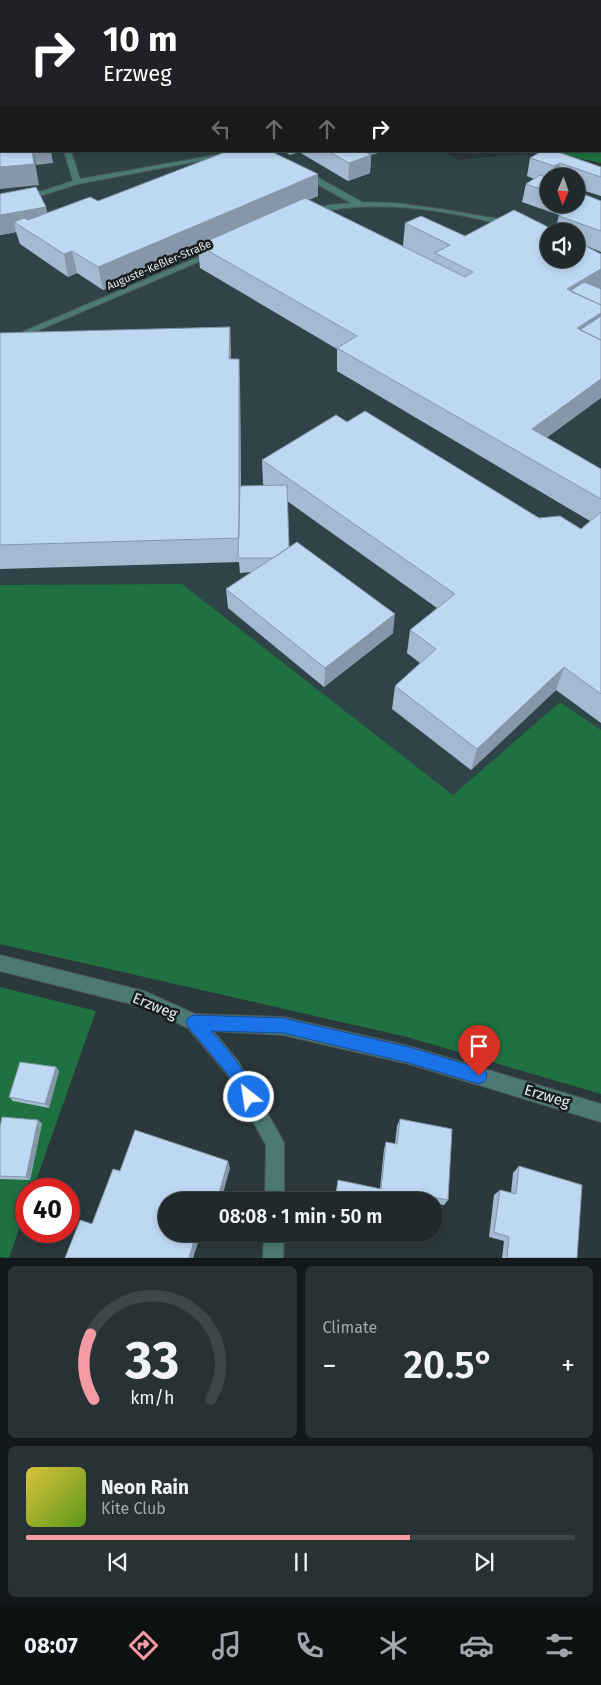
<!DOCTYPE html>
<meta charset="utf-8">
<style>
:root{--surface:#202a2d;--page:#283235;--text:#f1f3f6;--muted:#a2a7aa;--line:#3d4649;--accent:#f49aa2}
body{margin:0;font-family:"Fira Sans",sans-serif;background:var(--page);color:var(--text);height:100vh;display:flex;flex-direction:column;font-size:19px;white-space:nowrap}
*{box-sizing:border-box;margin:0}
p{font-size:16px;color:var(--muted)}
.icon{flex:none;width:28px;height:28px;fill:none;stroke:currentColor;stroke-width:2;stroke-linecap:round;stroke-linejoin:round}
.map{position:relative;height:1258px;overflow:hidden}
.panel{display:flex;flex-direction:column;gap:8px;padding:8px;background:#121719;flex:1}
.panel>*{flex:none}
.hud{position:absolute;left:0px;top:0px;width:601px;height:152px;box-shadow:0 2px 8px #0003,0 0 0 1px var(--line);background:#202124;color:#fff;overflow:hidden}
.needle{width:32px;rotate:182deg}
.fabs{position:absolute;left:540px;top:168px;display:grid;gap:10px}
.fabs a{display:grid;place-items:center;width:45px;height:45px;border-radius:50%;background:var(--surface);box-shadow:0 2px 8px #0003,0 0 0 1px var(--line);font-size:25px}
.speed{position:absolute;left:15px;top:1178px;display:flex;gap:10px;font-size:25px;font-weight:700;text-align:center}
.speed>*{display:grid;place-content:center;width:65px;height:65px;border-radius:50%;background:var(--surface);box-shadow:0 2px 8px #0003,0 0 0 1px var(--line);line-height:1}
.speed .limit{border:8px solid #d22;background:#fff;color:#111}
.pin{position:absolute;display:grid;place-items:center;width:42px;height:42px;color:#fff;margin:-51px -21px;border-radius:50% 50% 50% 0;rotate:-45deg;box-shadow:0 0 5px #0007}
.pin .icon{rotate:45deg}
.me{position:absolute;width:55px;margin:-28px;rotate:330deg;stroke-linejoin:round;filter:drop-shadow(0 0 4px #0008)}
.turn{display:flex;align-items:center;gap:18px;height:105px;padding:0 20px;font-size:22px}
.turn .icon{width:65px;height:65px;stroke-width:2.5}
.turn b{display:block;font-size:35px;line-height:42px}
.lanes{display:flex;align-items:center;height:48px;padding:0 20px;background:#0003;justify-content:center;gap:25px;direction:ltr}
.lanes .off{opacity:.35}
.big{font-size:38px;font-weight:600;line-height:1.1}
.panel .tile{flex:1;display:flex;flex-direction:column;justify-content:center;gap:8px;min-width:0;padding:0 18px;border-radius:8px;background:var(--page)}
.panel .dial{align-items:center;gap:0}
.dial svg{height:130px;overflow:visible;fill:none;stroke:var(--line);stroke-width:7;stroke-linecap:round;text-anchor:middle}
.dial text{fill:var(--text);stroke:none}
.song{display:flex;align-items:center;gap:15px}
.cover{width:60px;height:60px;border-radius:8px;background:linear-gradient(135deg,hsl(50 70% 55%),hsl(90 70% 35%))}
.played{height:5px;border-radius:2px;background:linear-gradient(90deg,var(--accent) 70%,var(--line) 70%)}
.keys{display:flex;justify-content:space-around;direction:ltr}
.heat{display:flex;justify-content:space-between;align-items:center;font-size:28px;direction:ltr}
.panel .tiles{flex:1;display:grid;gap:8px;grid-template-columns:1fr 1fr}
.tile:last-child{grid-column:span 2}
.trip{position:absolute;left:158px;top:1192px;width:285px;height:50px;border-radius:25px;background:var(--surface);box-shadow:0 2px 8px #0003,0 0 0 1px var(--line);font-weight:600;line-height:50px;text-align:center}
.dock{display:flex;height:80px;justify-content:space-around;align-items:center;background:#0d1112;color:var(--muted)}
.dock .icon{width:35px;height:35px}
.dock .on{color:var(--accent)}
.dock b{font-size:22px;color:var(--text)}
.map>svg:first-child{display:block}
</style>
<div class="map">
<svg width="601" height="1258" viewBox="0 0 601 1258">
<rect width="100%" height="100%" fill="#2b383c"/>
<path fill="#2f4449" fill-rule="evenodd" d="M0 0 171 1H1V151H443L457 160 524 154 601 172V730L560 702 453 795 182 584 0 585ZM549 176H576V204H549ZM549 231H576V259H549Z"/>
<path fill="#1f7141" d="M601 34V163L545 151H600Z
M182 584 453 795 560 702 601 730V1094L407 1037 0 944V585Z
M0 987 96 1011 33 1189H26V1209L9 1258 0 1257Z"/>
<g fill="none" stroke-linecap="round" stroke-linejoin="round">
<g stroke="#495559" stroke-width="2">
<path id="minor" d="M3 0H10L11 1H4Z
M64 151H71L80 179 227 153 231 155 78 184 43 195 0 200V196L42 191 73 181Z
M302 172H308L362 202 395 203 441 209 499 219 514 225 510 227C448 210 375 198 312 214H309V210L329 205 351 203 302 176Z
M210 252 217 254 16 340 13 341 8 338Z
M0 955 144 991 195 1014 283 1017 409 1046 601 1104V1122L409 1064 283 1035 213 1031 238 1061 281 1137 284 1143V1201H265L266 1145 226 1073 188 1028 143 1007 0 971Z
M264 1234H284L283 1258H263Z"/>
</g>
<use href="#minor" fill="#4c7973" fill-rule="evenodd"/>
</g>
<path fill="#a3bad0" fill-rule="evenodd" d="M20 0H193L196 1H23Z
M284 151H384L371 155 370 173 348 181 299 152 290 155Z
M530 158 601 167V196L582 190 581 194 601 201V252L584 245 600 289 547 438 601 469V723L556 690 471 770 392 709 395 686 420 663 407 653 410 630 437 608 287 501 289 547 393 633 324 687 228 608 226 589 251 572 240 573 239 562 0 569V333L231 350V359L240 382 241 486H265L263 484 262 460 347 422 539 518 581 529 590 521 337 371V349L200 268 198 248 103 290 77 273 68 277 20 244 16 232 0 235V194L48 213 98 201 318 174V196L308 200 434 261 403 246 405 223 465 236 555 231 559 215 522 202 526 184 534 179 527 176ZM549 176H576V204H549ZM549 231H576V259Z
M56 1067 59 1071 49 1108 13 1101 9 1097Z
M400 1119 448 1200 444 1205 434 1204V1201H335L380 1188 384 1149 386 1142 395 1144 397 1126Z
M42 1123 30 1180 0 1179V1127Z
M519 1166 577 1258H502L504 1241 489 1237 494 1195 500 1190 511 1193 513 1173Z"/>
<path fill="#8597a9" d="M0 91H1V112H0Z
M33 151 39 185 0 189V167Z
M33 151H51L53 163 36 165Z
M290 151H299V152L290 155Z
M352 151H384L371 155 370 173 348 181 349 163Z
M560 163 557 176H552L554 166Z
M318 174V196L201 247 198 245V248L103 290 98 267Z
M46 207 50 225 14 222 16 232 0 235V215Z
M72 251 77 273 68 277 64 254Z
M601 269V288L581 300 567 289Z
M601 313V332L590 339 577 328Z
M230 327 231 350V383L229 359Z
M239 359 240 382 241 562 239 538Z
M601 379V398L526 453 532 429Z
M395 614 393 633 324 687 325 668Z
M564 667 556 690 471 770 477 749Z
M56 1067 59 1071 49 1108 45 1104Z
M38 1120 42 1123 30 1180 26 1177Z
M228 1161 230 1168 221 1201H217Z
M196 1234H201L193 1258H189Z"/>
<path fill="#bed8f2" stroke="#8597a9" d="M55 0H193L196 1H57Z
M0 52H1V91H0Z
M0 113H1V151H32L34 164 0 167Z
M228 151H270L318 174 98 267 72 251 64 254 14 222 24 218 28 220 90 197 98 201Z
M328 151H364L371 155 349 163Z
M542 151H555L601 167V177L560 163 554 166 530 158Z
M540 175 549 178V192L526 184Z
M36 187 46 207 0 215V194Z
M576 188 582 190 578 192 601 201V231L559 216 578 203 576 202Z
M305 198 465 277 473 272 435 253 450 245 405 223 421 216 465 236 514 210 556 231H549V259H576V241L601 254V269L567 289 601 305V313L577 328 601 340V379L532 429 601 469V499L337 348 357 336 198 245Z
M584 282 601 289V305L570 291Z
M601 316V340L580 330Z
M230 327 229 359H239V538L0 545V333Z
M365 411 539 518 560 516 581 529 601 512V694L564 667 477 749 395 686 436 649 410 630 455 594 262 460 336 415 347 422Z
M287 485 289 547 273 558H238L240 486Z
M297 542 395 614 325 668 226 589Z
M20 1062 56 1067 45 1104 9 1097Z
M2 1117 38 1120 26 1177 0 1176V1127Z
M400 1119 452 1129 448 1200 427 1196V1201H335L338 1180 381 1189 386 1142 397 1144Z
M135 1130 228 1161 217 1201H166V1234H196L189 1258H65L80 1220 92 1224 113 1169 120 1171Z
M519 1166 582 1185 577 1258H507L509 1237 494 1232 500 1190 516 1194Z"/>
<path fill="#1a73e8" stroke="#114b97" d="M194 1015 283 1018 409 1047 479 1068 485 1070 487 1076 485 1081 479 1084 409 1063 283 1033 211 1031C229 1051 247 1072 257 1097L255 1103 249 1105 244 1103 226 1072 189 1028 186 1022 189 1017Z"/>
<g text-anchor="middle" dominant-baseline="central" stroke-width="5" stroke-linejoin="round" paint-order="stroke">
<g font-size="11" fill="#e5edef" stroke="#181e20">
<text transform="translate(159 265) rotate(-23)">Auguste-Keßler-Straße</text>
</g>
<g font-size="15" fill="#e5edef" stroke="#181e20">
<text transform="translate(155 1006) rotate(22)">Erzweg</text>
<text transform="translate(547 1096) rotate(17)">Erzweg</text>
</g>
</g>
</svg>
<div class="fabs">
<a><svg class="needle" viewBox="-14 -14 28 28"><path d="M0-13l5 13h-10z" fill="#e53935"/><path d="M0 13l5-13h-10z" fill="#a2a7aa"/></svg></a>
<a><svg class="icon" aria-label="sound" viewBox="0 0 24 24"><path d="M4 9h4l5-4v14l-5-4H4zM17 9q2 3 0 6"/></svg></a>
</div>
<div class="speed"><div class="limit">40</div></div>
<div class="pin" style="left:479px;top:1076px;background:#d93025"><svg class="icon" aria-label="arrive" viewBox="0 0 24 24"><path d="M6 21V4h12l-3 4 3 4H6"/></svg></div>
<svg class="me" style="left:249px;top:1097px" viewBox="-20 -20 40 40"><circle r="17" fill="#1a73e8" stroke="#fff" stroke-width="3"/><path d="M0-11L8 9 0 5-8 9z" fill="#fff"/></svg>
<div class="trip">08:08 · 1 min · 50 m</div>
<div class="hud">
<div class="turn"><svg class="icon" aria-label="right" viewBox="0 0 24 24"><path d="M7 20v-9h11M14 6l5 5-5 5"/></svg><div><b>10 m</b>Erzweg</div></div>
<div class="lanes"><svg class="icon off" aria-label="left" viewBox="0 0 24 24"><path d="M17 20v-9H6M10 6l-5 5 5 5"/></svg><svg class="icon off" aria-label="ahead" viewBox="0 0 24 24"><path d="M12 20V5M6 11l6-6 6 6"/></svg><svg class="icon off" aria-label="ahead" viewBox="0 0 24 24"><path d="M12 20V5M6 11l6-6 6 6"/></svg><svg class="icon" aria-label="right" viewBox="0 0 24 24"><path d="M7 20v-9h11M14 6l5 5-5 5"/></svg></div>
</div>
</div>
<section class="panel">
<div class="tiles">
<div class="tile dial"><svg viewBox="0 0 100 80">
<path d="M14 69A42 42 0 1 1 86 69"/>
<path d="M14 69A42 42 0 0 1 12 29" stroke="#f49aa2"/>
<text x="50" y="56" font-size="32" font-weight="700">33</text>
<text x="50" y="72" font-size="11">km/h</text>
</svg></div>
<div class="tile"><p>Climate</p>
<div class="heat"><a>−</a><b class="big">20.5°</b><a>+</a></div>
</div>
<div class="tile">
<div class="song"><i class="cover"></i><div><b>Neon Rain</b><p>Kite Club</p></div></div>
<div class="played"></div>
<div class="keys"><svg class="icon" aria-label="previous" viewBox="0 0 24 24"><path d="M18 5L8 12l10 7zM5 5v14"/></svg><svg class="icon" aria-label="pause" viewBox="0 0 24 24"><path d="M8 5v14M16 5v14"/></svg><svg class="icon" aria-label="next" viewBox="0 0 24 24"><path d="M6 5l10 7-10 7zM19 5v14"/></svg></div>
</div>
</div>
</section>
<nav class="dock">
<b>08:07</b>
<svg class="icon on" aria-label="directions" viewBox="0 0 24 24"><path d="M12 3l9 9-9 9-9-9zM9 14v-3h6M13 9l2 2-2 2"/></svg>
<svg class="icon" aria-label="music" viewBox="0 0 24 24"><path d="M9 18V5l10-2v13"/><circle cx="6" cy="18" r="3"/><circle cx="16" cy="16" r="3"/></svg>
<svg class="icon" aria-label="phone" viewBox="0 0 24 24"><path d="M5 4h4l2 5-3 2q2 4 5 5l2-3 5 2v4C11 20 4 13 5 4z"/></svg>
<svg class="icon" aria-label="climate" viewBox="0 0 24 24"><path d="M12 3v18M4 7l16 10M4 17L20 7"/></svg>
<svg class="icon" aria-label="car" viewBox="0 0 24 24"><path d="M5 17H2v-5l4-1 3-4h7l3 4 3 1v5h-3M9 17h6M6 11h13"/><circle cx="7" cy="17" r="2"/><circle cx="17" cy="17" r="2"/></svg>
<svg class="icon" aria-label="filters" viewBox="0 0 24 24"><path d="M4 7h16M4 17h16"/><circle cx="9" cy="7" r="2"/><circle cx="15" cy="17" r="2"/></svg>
</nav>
